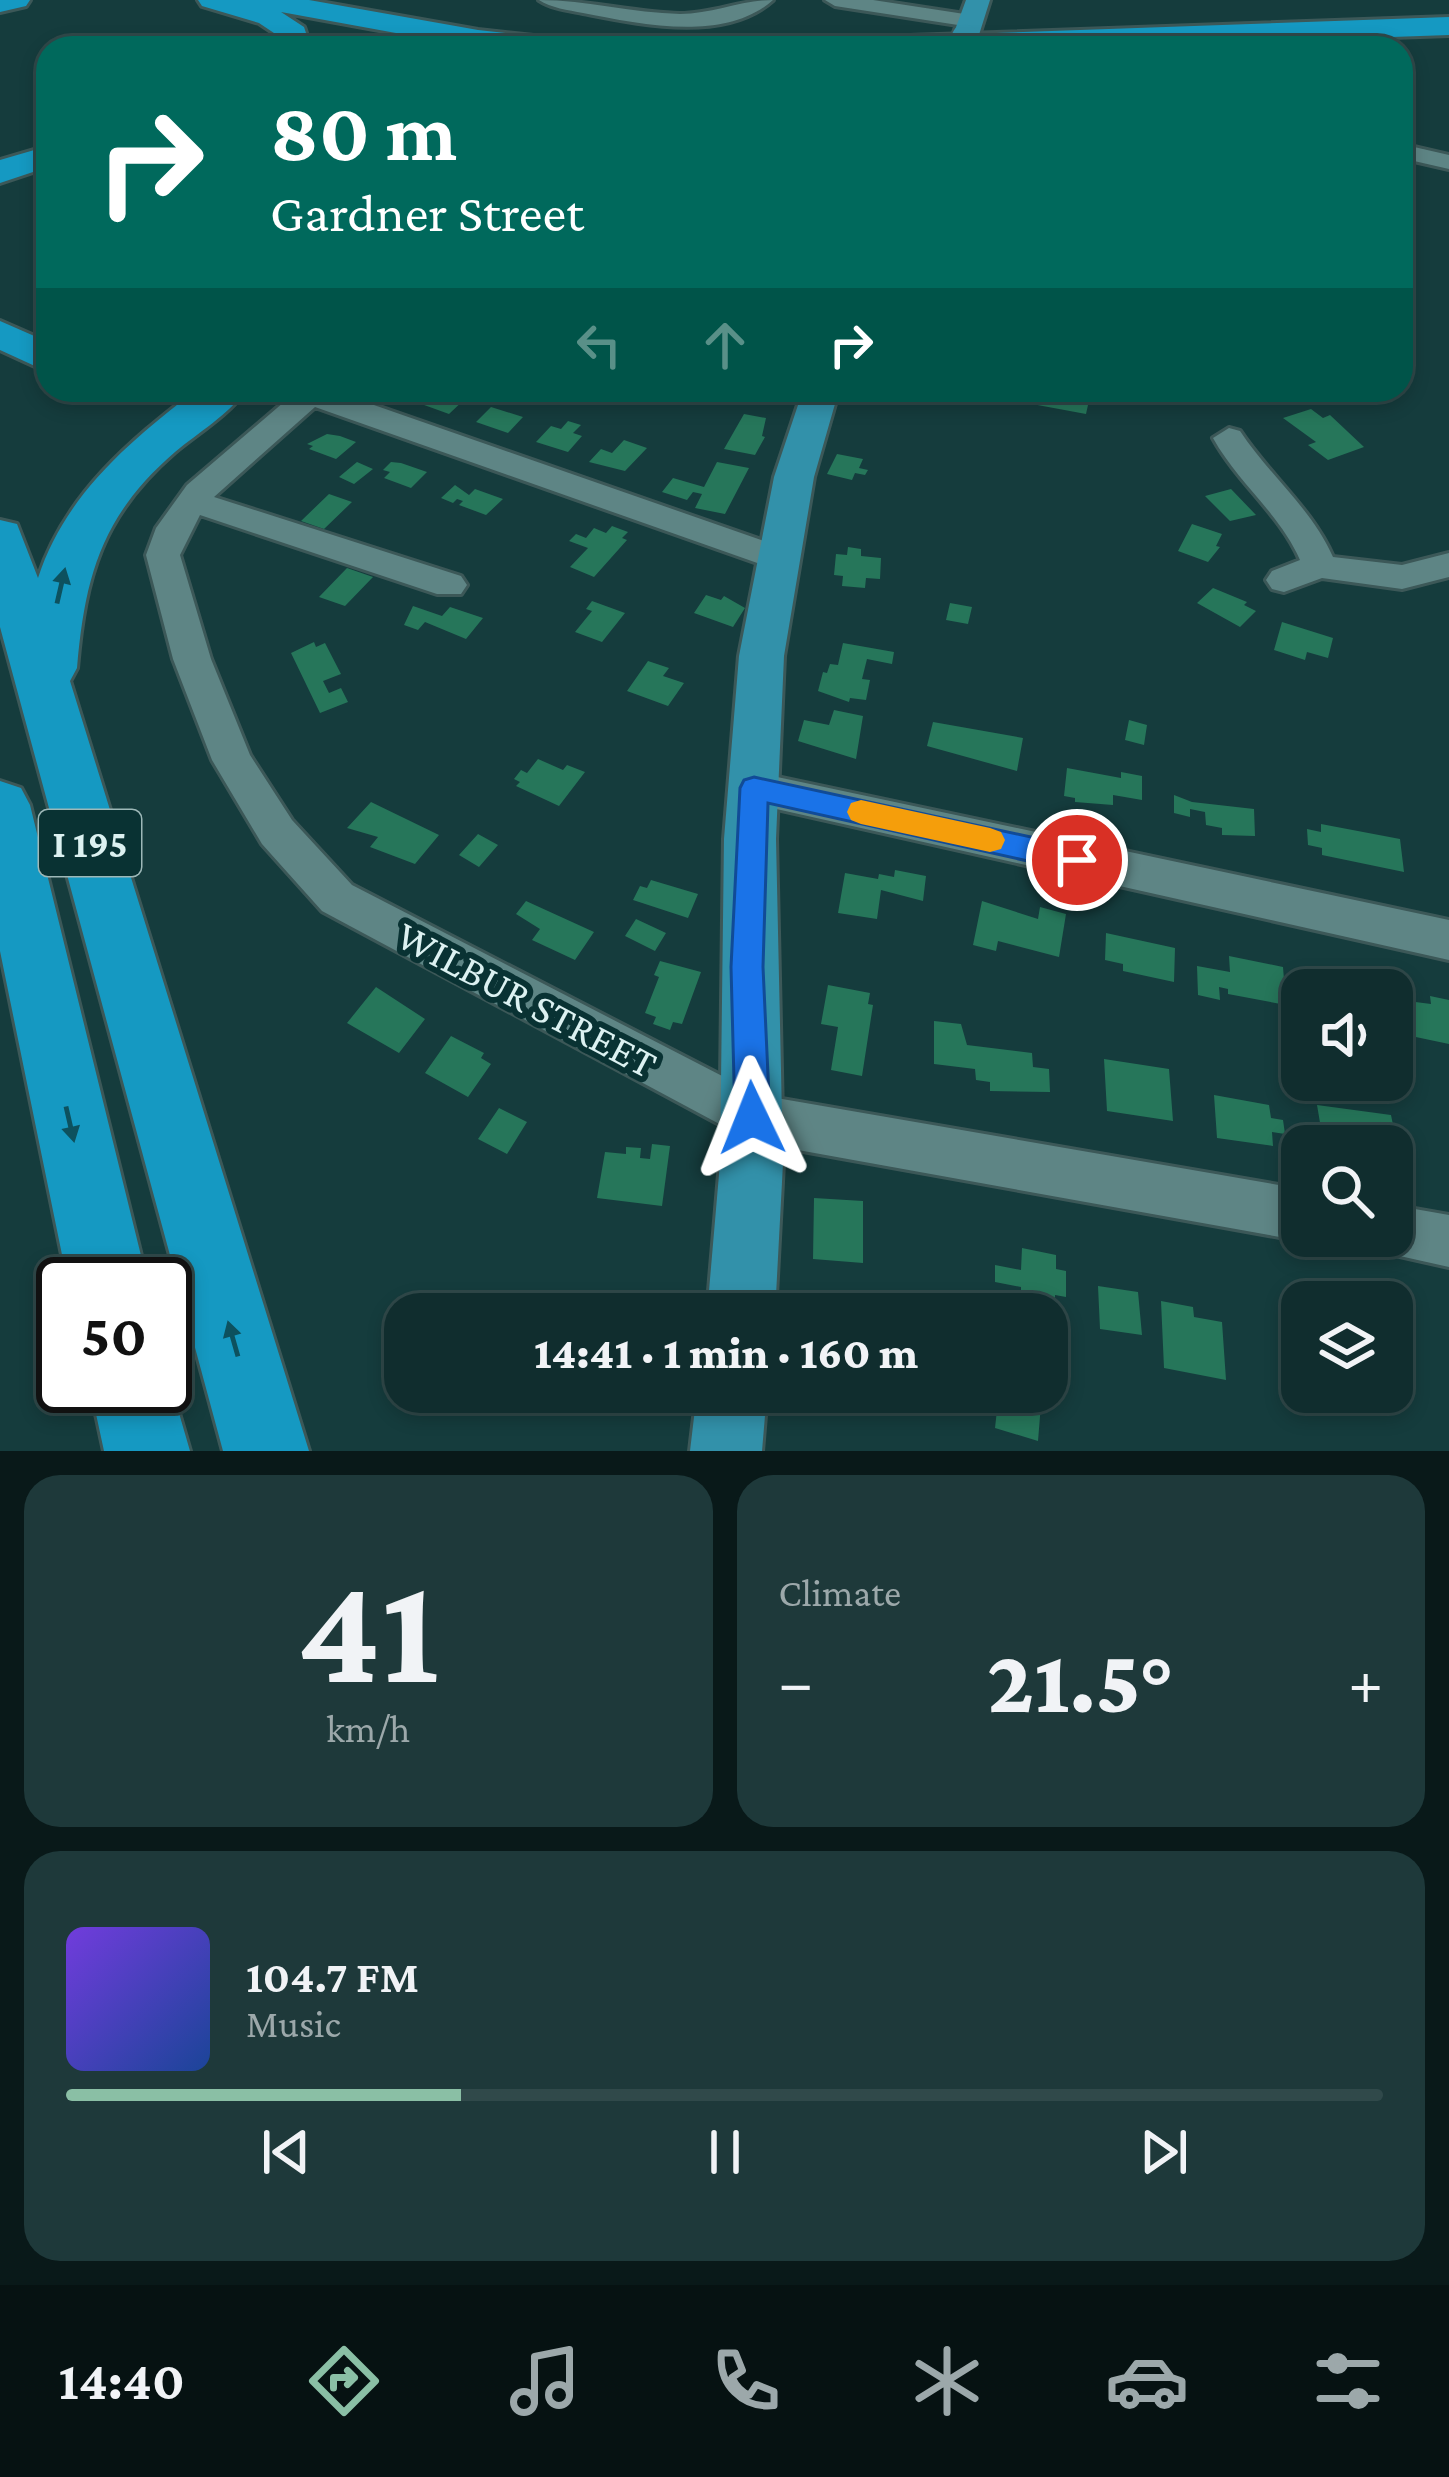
<!DOCTYPE html>
<meta charset="utf-8">
<style>
:root{--surface:#102d2e;--page:#1e393a;--text:#f1f3f6;--muted:#9ca8aa;--line:#30494a;--accent:#8abfa5}
body{margin:0;font-family:"Crimson Pro",serif;background:var(--page);color:var(--text);height:100vh;display:flex;flex-direction:column;font-size:45px;white-space:nowrap}
*{box-sizing:border-box;margin:0}
p{font-size:39px;color:var(--muted)}
.icon{flex:none;width:66px;height:66px;fill:none;stroke:currentColor;stroke-width:2;stroke-linecap:round;stroke-linejoin:round}
.map{position:relative;height:1451px;overflow:hidden}
.side{display:flex;flex-direction:column;gap:24px;padding:24px;background:#091919;flex:1}
.side>*{flex:none}
.banner{position:absolute;left:36px;top:36px;width:1377px;height:366px;border-radius:36px;box-shadow:0 6px 18px #0003,0 0 0 3px var(--line);background:#00695c;color:#fff;overflow:hidden}
.tools{position:absolute;left:1281px;top:969px;display:grid;gap:24px}
.tools a{display:grid;place-items:center;width:132px;height:132px;border-radius:24px;background:var(--surface);box-shadow:0 6px 18px #0003,0 0 0 3px var(--line);font-size:60px}
.speed{position:absolute;left:36px;top:1257px;display:flex;gap:24px;font-size:60px;font-weight:700;text-align:center}
.speed>*{display:grid;place-content:center;width:156px;height:156px;border-radius:50%;background:var(--surface);box-shadow:0 6px 18px #0003,0 0 0 3px var(--line);line-height:1}
.speed .limit{border:6px solid #111;border-radius:18px;background:#fff;color:#111}
.pin{position:absolute;display:grid;place-items:center;width:102px;height:102px;color:#fff;margin:-51px;border:6px solid #fff;border-radius:50%;box-shadow:0 3px 12px #0007}
.me{position:absolute;width:132px;margin:-66px;rotate:358deg;stroke-linejoin:round;filter:drop-shadow(0 0 9px #0008)}
.turn{display:flex;align-items:center;gap:42px;height:252px;padding:0 36px;font-size:54px}
.turn .icon{width:156px;height:156px;stroke-width:2.5}
.turn b{display:block;font-size:84px;line-height:102px}
.lanes{display:flex;align-items:center;height:114px;padding:0 36px;background:#0003;justify-content:center;gap:60px;direction:ltr}
.lanes .off{opacity:.35}
.big{font-size:90px;font-weight:800;line-height:1.1}
.side .tile{flex:1;display:flex;flex-direction:column;justify-content:center;gap:18px;min-width:0;padding:0 42px;border-radius:36px;background:var(--page)}
.side .dial{align-items:center;gap:0}
.dial b{font-size:156px;line-height:1}
.song{display:flex;align-items:center;gap:36px}
.cover{width:144px;height:144px;border-radius:18px;background:linear-gradient(135deg,hsl(260 70% 55%),hsl(220 70% 35%))}
.played{height:12px;border-radius:6px;background:linear-gradient(90deg,var(--accent) 30%,var(--line) 30%)}
.keys{display:flex;justify-content:space-around;direction:ltr}
.heat{display:flex;justify-content:space-between;align-items:center;font-size:66px;direction:ltr}
.side .tiles{flex:1;display:grid;gap:24px;grid-template-columns:1fr 1fr}
.tile:last-child{grid-column:span 2}
.trip{position:absolute;left:384px;top:1293px;width:684px;height:120px;border-radius:36px;background:var(--surface);box-shadow:0 6px 18px #0003,0 0 0 3px var(--line);font-weight:800;line-height:120px;text-align:center}
.dock{display:flex;height:192px;justify-content:space-around;align-items:center;background:#061212;color:var(--muted)}
.dock .icon{width:84px;height:84px}
.dock .current{color:var(--accent)}
.dock b{font-size:54px;color:var(--text)}
.map>svg:first-child{display:block}
</style>
<div class="map">
<svg width="1449" height="1451" viewBox="0 0 1449 1451">
<rect width="100%" height="100%" fill="#153c3d"/>
<path fill="#26765a" d="M410 390H440L466 398 449 414 402 397Z
M1036 390H1075L1082 395 1081 403 1088 405 1086 414 1032 404Z
M491 407 523 417 508 433 476 422Z
M1311 409 1323 418 1330 415 1364 447 1328 460 1308 445 1316 442 1283 418Z
M744 414 766 418 762 436 765 437 755 455 724 449Z
M568 421 581 425 573 433 582 436 568 452 536 442 551 426 561 429Z
M327 434 340 436 356 442 336 459 309 449 313 446 307 444Z
M624 440 647 448 625 471 589 462 601 449 612 453Z
M837 454 863 459 859 468 868 470 865 475 855 473 852 480 827 474Z
M357 462 373 469 354 484 339 477Z
M391 462 401 463 427 472 411 488 384 478 390 472 383 470Z
M717 462 749 468 725 514 695 508 702 494 693 492 687 500 662 492 673 478 704 487Z
M455 485 469 495 475 489 503 499 486 515 459 505 463 501 457 499 453 503 441 498Z
M1231 489 1256 515 1230 521 1205 496Z
M329 494 352 502 324 529 301 521Z
M1192 524 1222 534 1216 546 1220 547 1208 562 1178 551Z
M612 526 628 532 622 538 627 540 594 577 570 567 588 548 569 541 576 534 586 538 594 528 606 533Z
M848 547 861 549V556L881 558 880 579 866 578 865 588 842 586 843 576 834 575 836 554 847 555Z
M347 568 373 577 345 606 319 597Z
M1213 588 1247 602 1244 605 1256 611 1240 627 1197 603Z
M706 595 721 600 724 596 745 608 733 627 694 613Z
M592 601 625 613 602 642 575 632 592 611 586 609Z
M950 603 972 607 968 624 946 620Z
M413 606 442 616 450 607 483 618 466 639 425 622 418 630 404 625Z
M1282 622 1333 638 1328 658 1307 652 1305 660 1274 650Z
M314 642 316 647 325 643 341 674 323 681 329 693 341 688 348 702 320 713 291 653Z
M843 643 894 652 892 664 867 659 862 679 870 680 866 700 850 698 849 702 818 691 823 672 827 673 830 664 838 665Z
M648 661 669 668 663 676 684 683 668 706 627 691Z
M834 710 863 716 856 759 798 741 804 720 829 725Z
M1129 720 1147 725 1144 745 1125 740Z
M933 722 1023 738 1017 771 927 746Z
M538 759 563 770 567 765 585 772 559 806 516 786 520 782 514 779 521 770 527 773Z
M1067 768 1121 778V772L1142 776V800L1113 795V805L1075 802V798L1064 796Z
M1174 795 1192 802 1254 809 1255 836 1222 835V828L1206 825 1205 812 1190 809V817L1174 813Z
M371 802 439 835 415 864 370 847 378 837 347 828Z
M1321 824 1400 839 1404 872 1322 855V848L1308 845 1307 829 1321 832Z
M478 834 498 845 479 867 459 855Z
M895 870 926 876 923 901 881 890 877 919 838 913 845 873 878 879 879 874 894 877Z
M651 880 698 894 688 918 633 900 640 886 647 888Z
M526 901 594 932 575 960 532 940 540 929 516 914Z
M982 901 1038 919 1040 907 1066 914 1059 957 998 941 996 951 973 945Z
M636 919 666 933 655 951 625 936Z
M1106 933 1175 948 1174 982 1123 971V964L1105 960Z
M1229 956 1283 967 1286 1005 1228 994V989L1219 987 1220 1000 1198 995 1197 966 1230 972Z
M660 961 701 972 682 1024 673 1022 670 1030 653 1024 656 1017 645 1013 659 977 654 975Z
M828 985 870 993 868 1004 873 1005 862 1076 831 1070 838 1027 821 1024Z
M376 987 425 1019 399 1053 347 1023Z
M1430 996 1449 1000V1044L1392 1032V999L1431 1004Z
M934 1021 961 1024 967 1045 1032 1053 1033 1067 1049 1069 1050 1092 990 1091V1082L976 1080 975 1069 934 1064Z
M451 1036 484 1053 481 1058 491 1064 468 1097 425 1073Z
M1104 1059 1169 1069 1173 1121 1107 1111Z
M1214 1095 1269 1105 1271 1118 1283 1120 1285 1134 1272 1132 1273 1146 1217 1138Z
M1317 1105 1391 1115 1400 1159 1392 1158V1146H1324Z
M499 1108 527 1122 507 1154 478 1139Z
M652 1144 670 1146 662 1206 597 1198 605 1152 626 1154V1147L641 1148 640 1158 650 1159Z
M814 1198 863 1201V1263L813 1259Z
M1022 1248 1056 1255V1269L1066 1271V1297L1055 1295V1300L1021 1294V1287L995 1282V1265L1021 1270Z
M1098 1286 1138 1292 1142 1335 1100 1329Z
M599 1297H648V1314H598Z
M1161 1301 1193 1307 1194 1317 1222 1322 1226 1380 1164 1368Z
M816 1392H912L913 1416 816 1407Z
M999 1392H1042L1038 1441 995 1428Z"/>
<g fill="none" stroke-linecap="round" stroke-linejoin="round">
<g stroke="#3c5858" stroke-width="6">
<path id="minor" d="M539 0C587 0 633 13 680 14 713 14 741 0 773 0 725 43 640 24 583 13 568 10 551 8 539 0Z
M825 0H873L971 15 981 21 971 27 835 6Z
M1401 144 1449 155V169L1401 158Z
M298 390H331L787 549 792 557 787 565H763L315 407 214 497 461 576 467 585 461 594H437L200 515 180 555 211 659 250 755 292 820 352 885 759 1095 1302 1189V1236H1314L1302 1241 753 1142 322 911 262 844 212 760 173 659 146 555 156 528 187 485Z
M1229 428 1240 431C1269 475 1312 509 1333 557L1402 565 1449 553V577L1402 589 1322 578 1284 592 1272 589 1266 580 1272 571 1300 560C1280 514 1238 483 1213 438Z
M754 772 1449 920V960L754 804 740 800 734 788 740 776Z
M1392 1205 1449 1215V1267L1373 1250 1368 1236H1392Z"/>
</g>
<g stroke="#3c5858" stroke-width="6">
<path id="major" d="M966 0H990L978 38 965 46 952 38Z
M803 390H839L814 477 784 656 776 839 783 1163 775 1314H707L720 1163 724 839 739 656 774 477Z
M697 1392H767L762 1451H690Z"/>
</g>
<g stroke="#3c5858" stroke-width="6">
<path id="highway" d="M0 0H30L26 6 0 12Z
M198 0H309L478 30 562 39 577 48H478L281 12 304 27 311 48H281L280 37 259 23 202 6Z
M1449 17V35L1077 48H808L823 39Z
M48 146V167L0 183V160Z
M0 321 48 342V372L0 350Z
M196 390H246C229 414 198 433 175 452 102 515 85 575 77 668L70 681 309 1451H223L0 627V520L17 524 38 578C65 495 129 442 196 390Z
M0 781 21 788 30 805 148 1284H68L0 951Z
M165 1365 190 1451H104L90 1386H165Z"/>
</g>
<use href="#minor" fill="#5e8585" fill-rule="evenodd"/>
<use href="#major" fill="#3291aa" fill-rule="evenodd"/>
<use href="#highway" fill="#1599c2" fill-rule="evenodd"/>
<g stroke="#3c5858" stroke-width="30" stroke-linecap="butt">
<path id="major-bridge" d="M961 48 965 38"/>
</g>
<use href="#major-bridge" stroke="#3291aa" stroke-width="27"/>
</g>
<defs><path id="oneway-solid" d="M-6-.8H1V-3.2L6.5 0L1 3.2V.8H-6Z" transform="scale(3)"/></defs>
<g fill="#0d515e">
<use href="#oneway-solid" transform="translate(61 586) rotate(-77)"/>
<use href="#oneway-solid" transform="translate(70 1124) rotate(77)"/>
<use href="#oneway-solid" transform="translate(233 1339) rotate(-106)"/>
</g>
<path fill="#1a73e8" stroke="#114b97" stroke-width="3" d="M754 777 1077 847 1088 851 1092 860 1088 869 1077 872 768 803 763 967 770 1118 765 1130 752 1135 740 1130 735 1118 731 967 740 788 744 780Z"/>
<path fill="#f59e0b" d="M861 800 990 828 1001 832 1005 840 1001 849 990 852 861 824 851 820 847 812 851 803Z"/>
<g text-anchor="middle" dominant-baseline="central" stroke-width="12" stroke-linejoin="round" paint-order="stroke">
<rect fill="#093233" stroke="#9db8b8" stroke-width="3" x="39" y="810" width="102" height="66" rx="9"/>
<g font-size="39" font-weight="bold" fill="#dcf1f1">
<text x="90" y="843">I 195</text>
</g>
<g font-size="42" fill="#dcf1f1" stroke="#093233">
<text transform="translate(527 999) rotate(28)">WILBUR STREET</text>
</g>
</g>
</svg>
<div class="tools">
<a><svg class="icon" aria-label="sound" viewBox="0 0 24 24"><path d="M4 9h4l5-4v14l-5-4H4zM17 9q2 3 0 6"/></svg></a>
<a><svg class="icon" aria-label="search" viewBox="0 0 24 24"><circle cx="10" cy="10" r="6"/><path d="M15 15l6 6"/></svg></a>
<a><svg class="icon" aria-label="layers" viewBox="0 0 24 24"><path d="M12 4l9 5-9 5-9-5zM3 14l9 5 9-5"/></svg></a>
</div>
<div class="speed"><div class="limit">50</div></div>
<div class="pin" style="left:1077px;top:860px;background:#d93025"><svg class="icon" aria-label="arrive" viewBox="0 0 24 24"><path d="M6 21V4h12l-3 4 3 4H6"/></svg></div>
<svg class="me" style="left:752px;top:1118px" viewBox="-20 -20 40 40"><path d="M0-17L14 15 0 8-14 15z" fill="#1a73e8" stroke="#fff" stroke-width="4"/></svg>
<div class="trip">14:41 · 1 min · 160 m</div>
<div class="banner">
<div class="turn"><svg class="icon" aria-label="right" viewBox="0 0 24 24"><path d="M7 20v-9h11M14 6l5 5-5 5"/></svg><div><b>80 m</b>Gardner Street</div></div>
<div class="lanes"><svg class="icon off" aria-label="left" viewBox="0 0 24 24"><path d="M17 20v-9H6M10 6l-5 5 5 5"/></svg><svg class="icon off" aria-label="ahead" viewBox="0 0 24 24"><path d="M12 20V5M6 11l6-6 6 6"/></svg><svg class="icon" aria-label="right" viewBox="0 0 24 24"><path d="M7 20v-9h11M14 6l5 5-5 5"/></svg></div>
</div>
</div>
<section class="side">
<div class="tiles">
<div class="tile dial"><b>41</b><p>km/h</p></div>
<div class="tile"><p>Climate</p>
<div class="heat"><a>−</a><b class="big">21.5°</b><a>+</a></div>
</div>
<div class="tile">
<div class="song"><i class="cover"></i><div><b>104.7 FM</b><p>Music</p></div></div>
<div class="played"></div>
<div class="keys"><svg class="icon" aria-label="previous" viewBox="0 0 24 24"><path d="M18 5L8 12l10 7zM5 5v14"/></svg><svg class="icon" aria-label="pause" viewBox="0 0 24 24"><path d="M8 5v14M16 5v14"/></svg><svg class="icon" aria-label="next" viewBox="0 0 24 24"><path d="M6 5l10 7-10 7zM19 5v14"/></svg></div>
</div>
</div>
</section>
<nav class="dock">
<b>14:40</b>
<svg class="icon current" aria-label="directions" viewBox="0 0 24 24"><path d="M12 3l9 9-9 9-9-9zM9 14v-3h6M13 9l2 2-2 2"/></svg>
<svg class="icon" aria-label="music" viewBox="0 0 24 24"><path d="M9 18V5l10-2v13"/><circle cx="6" cy="18" r="3"/><circle cx="16" cy="16" r="3"/></svg>
<svg class="icon" aria-label="phone" viewBox="0 0 24 24"><path d="M5 4h4l2 5-3 2q2 4 5 5l2-3 5 2v4C11 20 4 13 5 4z"/></svg>
<svg class="icon" aria-label="climate" viewBox="0 0 24 24"><path d="M12 3v18M4 7l16 10M4 17L20 7"/></svg>
<svg class="icon" aria-label="car" viewBox="0 0 24 24"><path d="M5 17H2v-5l4-1 3-4h7l3 4 3 1v5h-3M9 17h6M6 11h13"/><circle cx="7" cy="17" r="2"/><circle cx="17" cy="17" r="2"/></svg>
<svg class="icon" aria-label="filters" viewBox="0 0 24 24"><path d="M4 7h16M4 17h16"/><circle cx="9" cy="7" r="2"/><circle cx="15" cy="17" r="2"/></svg>
</nav>
